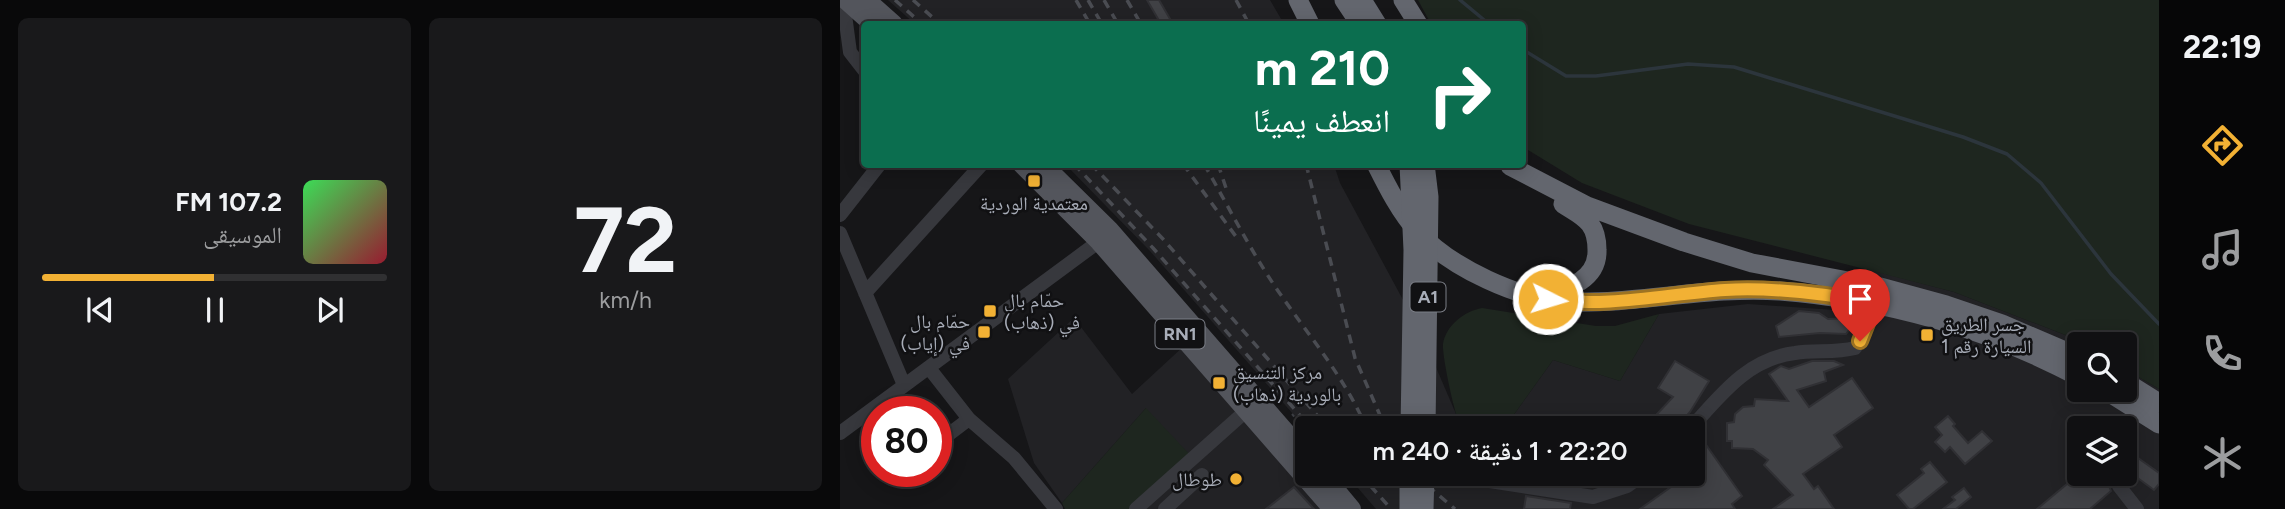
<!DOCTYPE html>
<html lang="ar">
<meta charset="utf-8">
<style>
:root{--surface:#101012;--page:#19191b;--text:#f1f3f6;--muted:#9c9d9f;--line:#303032;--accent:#f2b134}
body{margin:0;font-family:Figtree,"Noto Naskh Arabic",sans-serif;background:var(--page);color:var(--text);direction:rtl;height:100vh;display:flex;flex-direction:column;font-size:26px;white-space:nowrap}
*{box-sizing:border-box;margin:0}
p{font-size:23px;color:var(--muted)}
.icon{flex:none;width:38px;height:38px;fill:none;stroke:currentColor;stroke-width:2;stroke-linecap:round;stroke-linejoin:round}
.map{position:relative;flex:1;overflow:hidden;direction:ltr}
.drawer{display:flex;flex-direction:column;gap:18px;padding:18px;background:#09090a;width:840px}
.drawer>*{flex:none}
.hud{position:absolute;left:21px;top:21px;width:665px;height:147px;border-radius:7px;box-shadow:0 4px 18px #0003,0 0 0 2px var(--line);direction:rtl;background:#0b6e4f;color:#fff;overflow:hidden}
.controls{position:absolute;left:1227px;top:332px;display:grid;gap:14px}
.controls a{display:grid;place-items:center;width:70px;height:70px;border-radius:7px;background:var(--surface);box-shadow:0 4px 18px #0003,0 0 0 2px var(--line);font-size:35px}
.speed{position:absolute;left:21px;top:396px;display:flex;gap:14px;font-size:35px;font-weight:700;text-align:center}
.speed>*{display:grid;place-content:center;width:91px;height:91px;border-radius:50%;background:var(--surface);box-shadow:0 4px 18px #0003,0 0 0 2px var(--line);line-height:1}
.speed .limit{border:10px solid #d22;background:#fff;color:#111}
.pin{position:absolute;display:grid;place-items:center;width:60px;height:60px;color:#fff;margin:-72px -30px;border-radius:50% 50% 50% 0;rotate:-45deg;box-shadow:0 0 7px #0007}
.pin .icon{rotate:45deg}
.me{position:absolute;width:77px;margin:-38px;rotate:95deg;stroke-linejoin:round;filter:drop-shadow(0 0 5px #0008)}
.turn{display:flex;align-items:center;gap:24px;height:147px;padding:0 21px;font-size:32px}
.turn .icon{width:91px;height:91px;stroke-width:2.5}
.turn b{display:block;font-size:49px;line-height:60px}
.drawer .widget{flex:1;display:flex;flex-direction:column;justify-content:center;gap:10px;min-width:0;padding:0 24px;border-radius:10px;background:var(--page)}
.drawer .dial{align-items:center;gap:0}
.dial b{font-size:91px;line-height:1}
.song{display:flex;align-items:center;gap:21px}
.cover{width:84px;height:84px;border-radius:10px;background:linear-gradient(135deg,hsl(130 70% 55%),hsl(350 70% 35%))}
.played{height:7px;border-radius:4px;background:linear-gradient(90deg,var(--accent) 50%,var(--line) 50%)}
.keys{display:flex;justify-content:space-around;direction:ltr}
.drawer .tiles{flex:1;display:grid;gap:18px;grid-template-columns:repeat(2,1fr)}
.trip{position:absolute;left:455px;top:416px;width:410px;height:70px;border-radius:7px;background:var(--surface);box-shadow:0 4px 18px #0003,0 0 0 2px var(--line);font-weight:600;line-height:70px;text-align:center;direction:rtl}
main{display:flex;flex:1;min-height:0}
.tabs{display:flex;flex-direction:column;width:126px;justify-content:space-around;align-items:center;background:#060607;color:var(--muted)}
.tabs .icon{width:49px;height:49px}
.tabs .active{color:var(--accent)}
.tabs b{font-size:32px;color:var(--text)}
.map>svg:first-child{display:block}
</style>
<main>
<nav class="tabs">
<b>22:19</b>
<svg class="icon active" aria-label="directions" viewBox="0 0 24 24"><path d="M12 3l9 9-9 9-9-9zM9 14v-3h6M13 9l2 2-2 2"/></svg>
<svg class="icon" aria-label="music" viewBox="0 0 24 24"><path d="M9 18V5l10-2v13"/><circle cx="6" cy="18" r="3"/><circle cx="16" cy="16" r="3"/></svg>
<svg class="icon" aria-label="phone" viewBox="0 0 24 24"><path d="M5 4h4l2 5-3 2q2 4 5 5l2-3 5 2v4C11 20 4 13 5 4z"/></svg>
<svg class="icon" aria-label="climate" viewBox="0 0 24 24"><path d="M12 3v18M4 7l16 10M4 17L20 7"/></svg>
</nav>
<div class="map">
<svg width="1319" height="509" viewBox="0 0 1319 509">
<rect width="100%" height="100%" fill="#161618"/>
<path fill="#222225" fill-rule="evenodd" d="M48 0H430L444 24H75Z
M226 165H494L500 183 583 337 619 421 622 416 665 427 713 360 780 381 819 314 908 304 1008 311 1027 269 1114 292 1228 336 1242 345H1239V390H1284L1285 369 1319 389V509H536L506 474H852V429L467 430 310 251ZM1239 429H1284V474H1239Z
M234 318 292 394 345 345 487 509H298L306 408 222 503 194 463 168 379Z"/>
<path fill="#1e261f" d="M578 0H1319V389L1285 369 1284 345H1242L1228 336 1114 292 849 224 742 183 683 147 682 24H591Z
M642 308 756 326H775L819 314 780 381 713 360 665 427 622 416 619 422C614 411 602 356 603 344 606 325 625 311 642 308Z
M306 408 353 458 298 509H225L222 503Z"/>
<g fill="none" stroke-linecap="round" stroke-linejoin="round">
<path stroke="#2c353c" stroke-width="3.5" d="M620 0 649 24
M682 49 726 76H756L848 64 894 67 1123 137 1167 154 1201 183 1271 274 1319 324"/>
</g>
<path fill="#404145" stroke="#303034" stroke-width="2" d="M307 0H319L333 24H321Z
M959 311 979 313 988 319 1011 318 1013 325 1006 334 980 333 939 337 936 326Z
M835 361 869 381 850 412 835 429H803L833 397 818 388Z
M972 361H994L1003 365 984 372 986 381 957 390 969 407 1012 378 1033 408 994 435 1002 447 963 474 974 489 978 486 994 509H933L953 495 924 465 928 460 913 449 892 448V441H887V423L894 422 895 414 903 407 914 406 915 399 948 401 929 374 941 366 949 369Z
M1108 416 1115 424 1113 426 1128 443 1142 431 1152 441 1125 464 1110 447 1105 452 1095 442 1102 435 1095 427Z
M862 439 902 496 892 504 895 509H800L845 477 843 474H852V446Z
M1284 448 1319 473V484L1314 490 1284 468Z
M1090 462 1107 482 1073 509H1069L1057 495 1084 473 1081 469Z
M1239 474H1275L1267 481 1271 491 1250 509H1197Z
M454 487 474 509H426Z
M1124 488 1131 497 1116 509H1103L1115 500 1112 497Z
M686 496 731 503 730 509H684Z"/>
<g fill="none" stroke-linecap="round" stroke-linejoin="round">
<path stroke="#3d3f44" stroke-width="2" stroke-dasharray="3.5 5" stroke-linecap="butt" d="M452 414 466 431"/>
<path stroke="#37383d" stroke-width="14" d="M3 0 10 52 24 70
M0 215 40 164
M0 233 64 385
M25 293 142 164
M89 368 129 419 174 458 216 509
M850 429C880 396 907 359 955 353 975 350 996 353 1015 348L1023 334 1037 295
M0 433 265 237
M96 444 129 419
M624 477 753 497 787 486 804 474
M1279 486 1297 509
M296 509 407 410
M325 509 362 475"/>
<path stroke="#53555c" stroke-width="18" d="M5 0 32 24
M27 0 54 24
M181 164 259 242 492 509
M203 164 270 230 467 456
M483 474 512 509"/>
<path stroke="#63666e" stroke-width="19" d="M458 0 470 24
M504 0 520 24
M522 0 537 24
M563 0 578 24
M536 164C548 188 560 212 578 232 611 268 680 300 729 302 800 304 869 286 940 291 1043 299 1148 328 1239 377
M670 166 747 206 844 242 912 263 1040 287 1106 305 1162 324 1239 357
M704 294C728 290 758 279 757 250 757 240 756 232 750 224 743 215 732 210 723 204
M1284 381 1319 403
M1265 390 1319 424"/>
<path stroke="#4a4c52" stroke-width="3.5" stroke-dasharray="9 7" stroke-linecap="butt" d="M55 0 82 24
M73 0 100 24
M236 0 250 24
M248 0 262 24
M264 0 278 24
M287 0 301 24
M396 0 409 24
M234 164 313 248 472 429
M251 164 323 239 489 429
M343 164 397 238
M364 164C390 209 413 256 443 298 473 341 506 380 527 429
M378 164 387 191
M466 164 515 358 546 429
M520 474 551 509
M554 474 581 509
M577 474 583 482 615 509"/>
<path stroke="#63666e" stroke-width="19" d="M569 164 573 250 570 429
M585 164 589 197 586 429
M569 509V474
M584 509 585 474"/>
</g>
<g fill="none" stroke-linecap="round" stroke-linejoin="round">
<g stroke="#9d7322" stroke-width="18">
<path id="route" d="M708 299C766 308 827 294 885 290 934 287 986 294 1035 303L1020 341"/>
</g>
<use href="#route" stroke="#f2b134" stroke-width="12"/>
</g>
<g fill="#f2b134" stroke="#111113" stroke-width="2.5">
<rect x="187" y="174" width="14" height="14" rx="3.5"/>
<rect x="143" y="304" width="14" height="14" rx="3.5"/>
<rect x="137" y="325" width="14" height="14" rx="3.5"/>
<rect x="1080" y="328" width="14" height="14" rx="3.5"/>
<rect x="372" y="376" width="14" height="14" rx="3.5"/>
<circle cx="396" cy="479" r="7"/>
</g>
<g text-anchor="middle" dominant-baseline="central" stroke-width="5" stroke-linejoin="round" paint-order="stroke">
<g fill="#111113" stroke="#7b7e86" stroke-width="2">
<rect x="570.5" y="282.5" width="35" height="29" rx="5"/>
<rect x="315.5" y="319.5" width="49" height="29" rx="5"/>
</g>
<g font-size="18" font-weight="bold" fill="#a8adb8">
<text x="588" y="297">A1</text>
<text x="340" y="334">RN1</text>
</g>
<g font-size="19" fill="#a8adb8" stroke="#111113" text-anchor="start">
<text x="194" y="203" text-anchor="middle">معتمدية الوردية</text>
<text x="164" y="300">حمّام بال<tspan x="164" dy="22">في (ذهاب)</tspan></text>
<text x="130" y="321" text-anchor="end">حمّام بال<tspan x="130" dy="22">في (إياب)</tspan></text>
<text x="1101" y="324">جسر الطريق<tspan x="1101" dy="22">السيارة رقم 1</tspan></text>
<text x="393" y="372">مركز التنسيق<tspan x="393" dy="22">بالوردية (ذهاب)</tspan></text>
<text x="382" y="479" text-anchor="end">طوطال</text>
</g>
</g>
</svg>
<div class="controls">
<a><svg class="icon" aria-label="search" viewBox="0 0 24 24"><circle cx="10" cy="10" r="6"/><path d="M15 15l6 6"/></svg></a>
<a><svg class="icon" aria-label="layers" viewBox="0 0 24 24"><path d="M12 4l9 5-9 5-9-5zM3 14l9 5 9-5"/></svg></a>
</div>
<div class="speed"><div class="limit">80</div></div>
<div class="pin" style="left:1020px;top:341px;background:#d93025"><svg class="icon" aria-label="arrive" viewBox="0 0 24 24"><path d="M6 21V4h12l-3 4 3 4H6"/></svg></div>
<svg class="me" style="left:708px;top:299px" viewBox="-20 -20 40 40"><circle r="17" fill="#f2b134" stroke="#fff" stroke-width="3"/><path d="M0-11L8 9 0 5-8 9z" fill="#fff"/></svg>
<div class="trip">22:20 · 1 دقيقة · 240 m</div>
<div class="hud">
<div class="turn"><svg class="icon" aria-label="right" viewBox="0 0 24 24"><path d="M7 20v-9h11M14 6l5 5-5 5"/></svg><div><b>210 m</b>انعطف يمينًا</div></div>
</div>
</div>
<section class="drawer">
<div class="tiles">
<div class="widget dial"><b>72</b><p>km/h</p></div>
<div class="widget">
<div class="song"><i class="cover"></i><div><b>107.2 FM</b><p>الموسيقى</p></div></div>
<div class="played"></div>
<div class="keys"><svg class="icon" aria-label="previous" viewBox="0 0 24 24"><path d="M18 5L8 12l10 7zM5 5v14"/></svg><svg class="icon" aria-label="pause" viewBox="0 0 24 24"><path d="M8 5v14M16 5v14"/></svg><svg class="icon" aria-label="next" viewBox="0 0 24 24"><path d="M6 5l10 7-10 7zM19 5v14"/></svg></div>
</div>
</div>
</section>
</main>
